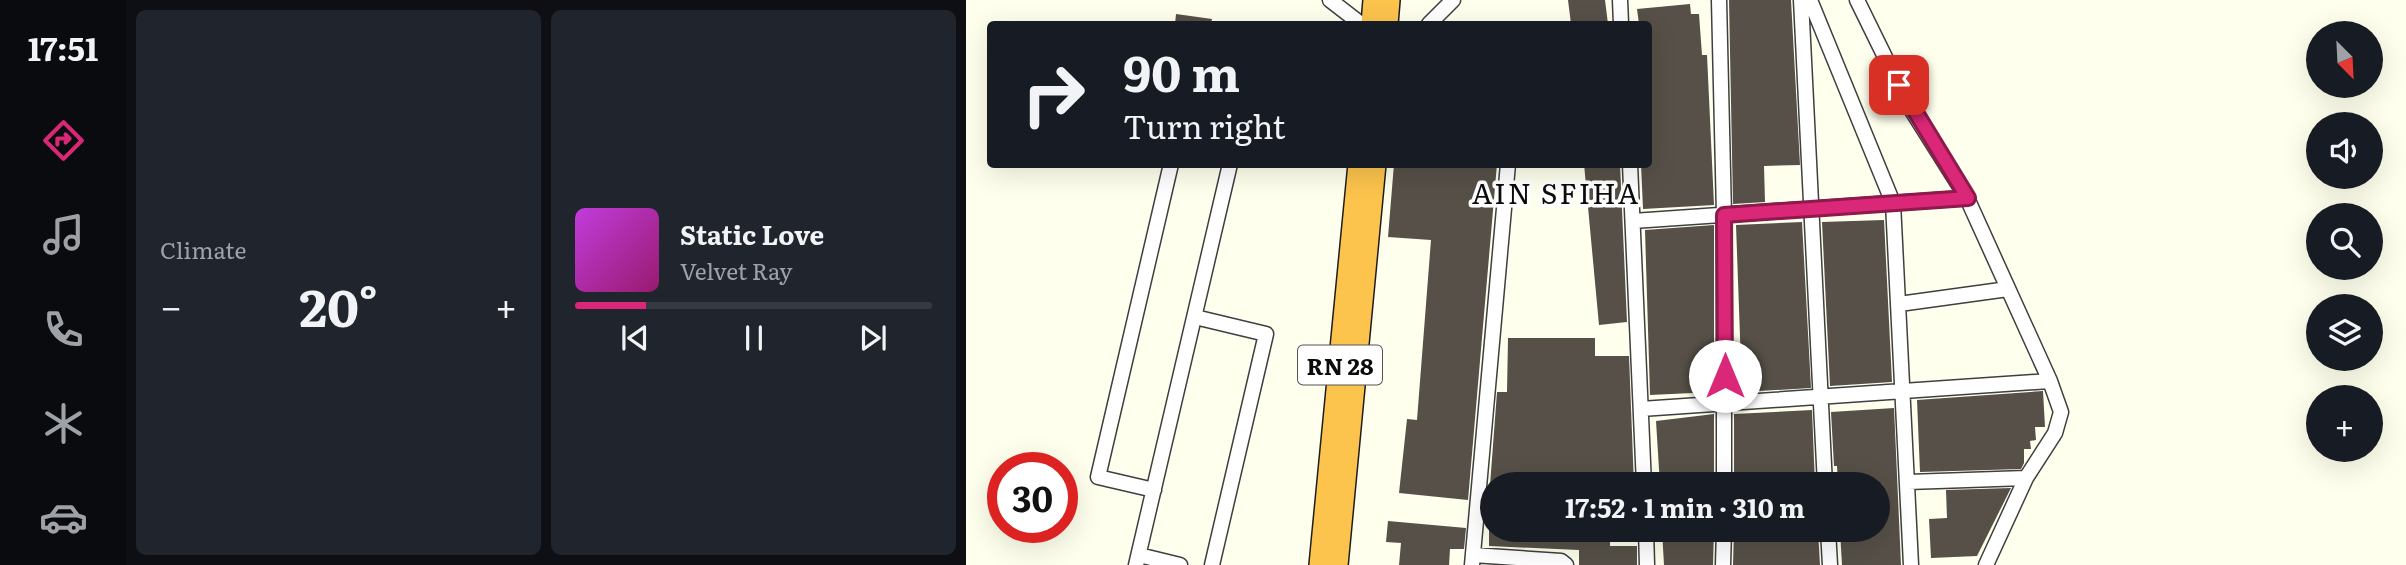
<!DOCTYPE html>
<meta charset="utf-8">
<style>
:root{--surface:#171b24;--page:#20242c;--text:#f1f3f6;--muted:#9ea1a6;--line:#363941;--accent:#db2777}
body{margin:0;font-family:Literata,serif;background:var(--page);color:var(--text);height:100vh;display:flex;flex-direction:column;font-size:26px;white-space:nowrap}
*{box-sizing:border-box;margin:0}
p{font-size:23px;color:var(--muted)}
.icon{flex:none;width:38px;height:38px;fill:none;stroke:currentColor;stroke-width:2;stroke-linecap:round;stroke-linejoin:round}
.map{position:relative;flex:1;overflow:hidden}
.side{display:flex;flex-direction:column;gap:10px;padding:10px;background:#0d0f14;width:840px}
.side>*{flex:none}
.banner{position:absolute;left:21px;top:21px;width:665px;height:147px;border-radius:7px;box-shadow:0 7px 28px #0002;background:#171b24;color:var(--text);overflow:hidden}
.needle{width:46px;rotate:156deg}
.buttons{position:absolute;left:1340px;top:21px;display:grid;gap:14px}
.buttons a{display:grid;place-items:center;width:77px;height:77px;border-radius:50%;background:var(--surface);box-shadow:0 7px 28px #0002;font-size:35px}
.speed{position:absolute;left:21px;top:452px;display:flex;gap:14px;font-size:35px;font-weight:700;text-align:center}
.speed>*{display:grid;place-content:center;width:91px;height:91px;border-radius:50%;background:var(--surface);box-shadow:0 7px 28px #0002;line-height:1}
.speed .limit{border:10px solid #d22;background:#fff;color:#111}
.pin{position:absolute;display:grid;place-items:center;width:60px;height:60px;color:#fff;margin:-30px;border-radius:14px;box-shadow:0 4px 10px #0006}
.me{position:absolute;width:77px;margin:-38px;rotate:0deg;stroke-linejoin:round;filter:drop-shadow(0 0 5px #0008)}
.turn{display:flex;align-items:center;gap:24px;height:147px;padding:0 21px;font-size:32px}
.turn .icon{width:91px;height:91px;stroke-width:2.5}
.turn b{display:block;font-size:49px;line-height:60px}
.big{font-size:52px;font-weight:700;line-height:1.1}
.side .widget{flex:1;display:flex;flex-direction:column;justify-content:center;gap:10px;min-width:0;padding:0 24px;border-radius:10px;background:var(--page)}
.song{display:flex;align-items:center;gap:21px}
.cover{width:84px;height:84px;border-radius:10px;background:linear-gradient(135deg,hsl(290 70% 55%),hsl(320 70% 35%))}
.played{height:7px;border-radius:4px;background:linear-gradient(90deg,var(--accent) 20%,var(--line) 20%)}
.keys{display:flex;justify-content:space-around;direction:ltr}
.heat{display:flex;justify-content:space-between;align-items:center;font-size:38px;direction:ltr}
.side .tiles{flex:1;display:grid;gap:10px;grid-template-columns:repeat(2,1fr)}
.trip{position:absolute;left:514px;top:472px;width:410px;height:70px;border-radius:35px;background:var(--surface);box-shadow:0 7px 28px #0002;font-weight:700;line-height:70px;text-align:center}
main{display:flex;flex:1;min-height:0}
.menu{display:flex;flex-direction:column;width:126px;justify-content:space-around;align-items:center;background:#090b0e;color:var(--muted)}
.menu .icon{width:49px;height:49px}
.menu .selected{color:var(--accent)}
.menu b{font-size:32px;color:var(--text)}
.map>svg:first-child{display:block}
</style>
<main>
<nav class="menu">
<b>17:51</b>
<svg class="icon selected" aria-label="directions" viewBox="0 0 24 24"><path d="M12 3l9 9-9 9-9-9zM9 14v-3h6M13 9l2 2-2 2"/></svg>
<svg class="icon" aria-label="music" viewBox="0 0 24 24"><path d="M9 18V5l10-2v13"/><circle cx="6" cy="18" r="3"/><circle cx="16" cy="16" r="3"/></svg>
<svg class="icon" aria-label="phone" viewBox="0 0 24 24"><path d="M5 4h4l2 5-3 2q2 4 5 5l2-3 5 2v4C11 20 4 13 5 4z"/></svg>
<svg class="icon" aria-label="climate" viewBox="0 0 24 24"><path d="M12 3v18M4 7l16 10M4 17L20 7"/></svg>
<svg class="icon" aria-label="car" viewBox="0 0 24 24"><path d="M5 17H2v-5l4-1 3-4h7l3 4 3 1v5h-3M9 17h6M6 11h13"/><circle cx="7" cy="17" r="2"/><circle cx="17" cy="17" r="2"/></svg>
</nav>
<section class="side">
<div class="tiles">
<div class="widget"><p>Climate</p>
<div class="heat"><a>−</a><b class="big">20°</b><a>+</a></div>
</div>
<div class="widget">
<div class="song"><i class="cover"></i><div><b>Static Love</b><p>Velvet Ray</p></div></div>
<div class="played"></div>
<div class="keys"><svg class="icon" aria-label="previous" viewBox="0 0 24 24"><path d="M18 5L8 12l10 7zM5 5v14"/></svg><svg class="icon" aria-label="pause" viewBox="0 0 24 24"><path d="M8 5v14M16 5v14"/></svg><svg class="icon" aria-label="next" viewBox="0 0 24 24"><path d="M6 5l10 7-10 7zM19 5v14"/></svg></div>
</div>
</div>
</section>
<div class="map">
<svg width="1440" height="565" viewBox="0 0 1440 565">
<rect width="100%" height="100%" fill="#feffec"/>
<path fill="#565048" d="M602 0H639L642 24H605Z
M763 0H825L834 165 798 166 799 202 767 204Z
M724 4 725 14H733L736 55H741L748 205 677 209 675 164H682V24H673L671 9Z
M210 14 246 19 245 24H209Z
M428 164H531L502 500 433 493 441 419 451 420 465 240 422 237Z
M618 164H654L661 322 633 325Z
M918 220 926 382 864 386 856 222Z
M836 222 845 388 776 392 770 225Z
M748 225V392L684 395 679 230Z
M542 338H629V356H663L668 485H524L531 392H541Z
M1077 391 1079 427H1069L1070 440 1064 441 1065 449H1058V463L1055 469 954 472 951 400Z
M928 408 935 565H876L874 530H912V485H872L871 466H868L865 412Z
M846 410 849 485H768V414Z
M748 414V485H694L690 421Z
M1045 488 1011 556 965 558 963 519 981 518 980 490Z
M422 521 500 528 498 549H484L483 565H433L435 543 420 542Z
M523 530H644V546H671V565H613V550L523 546Z
M696 530H748L747 565H698Z
M768 530H852L854 565H767Z"/>
<g fill="none" stroke-linecap="round" stroke-linejoin="round">
<g stroke="#3f3f3f" stroke-width="17">
<path id="minor" d="M364 0 395 24
M654 0 655 24
M753 0 758 215V485
M835 0 859 485
M844 0 927 203 945 565
M891 0 943 106 1001 198 1084 381 1095 412 1089 433 1060 478 1020 565
M463 24 487 0
M664 164 678 485
M667 221 1001 198
M933 304 1042 289
M229 317 300 334 246 565
M675 409 1084 381
M942 482 1060 478
M188 490 132 477 205 164
M680 530 681 565
M862 530 864 565
M173 555 214 565
M507 555 595 561 600 565
M170 565 264 164
M506 565 542 164
M757 565 758 530"/>
</g>
<g stroke="#1d1d1d" stroke-width="22">
<path id="highway" d="M405 24 407 0
M422 24 424 0
M353 565 392 164
M372 565 410 164"/>
</g>
<use href="#minor" stroke="#fff" stroke-width="14"/>
<use href="#highway" stroke="#fcc44d" stroke-width="19"/>
</g>
<g fill="none" stroke-linecap="round" stroke-linejoin="round">
<g stroke="#8e194d" stroke-width="18">
<path id="route" d="M759 376 758 215 1002 198 933 85"/>
</g>
<use href="#route" stroke="#db2777" stroke-width="12"/>
</g>
<g text-anchor="middle" dominant-baseline="central" stroke-width="7" stroke-linejoin="round" paint-order="stroke">
<rect fill="#fff" stroke="#555" stroke-width="2" x="332" y="345.5" width="84" height="39" rx="5"/>
<g font-size="23" font-weight="bold" fill="#0c0c0c">
<text x="374" y="365">RN 28</text>
</g>
<g font-size="28" letter-spacing="2" fill="#0c0c0c" stroke="#fff">
<text x="590" y="192">AIN SFIHA</text>
</g>
</g>
</svg>
<div class="buttons">
<a><svg class="needle" viewBox="-14 -14 28 28"><path d="M0-13l5 13h-10z" fill="#e53935"/><path d="M0 13l5-13h-10z" fill="#9ea1a6"/></svg></a>
<a><svg class="icon" aria-label="sound" viewBox="0 0 24 24"><path d="M4 9h4l5-4v14l-5-4H4zM17 9q2 3 0 6"/></svg></a>
<a><svg class="icon" aria-label="search" viewBox="0 0 24 24"><circle cx="10" cy="10" r="6"/><path d="M15 15l6 6"/></svg></a>
<a><svg class="icon" aria-label="layers" viewBox="0 0 24 24"><path d="M12 4l9 5-9 5-9-5zM3 14l9 5 9-5"/></svg></a>
<a>+</a>
</div>
<div class="speed"><div class="limit">30</div></div>
<div class="pin" style="left:933px;top:85px;background:#d93025"><svg class="icon" aria-label="arrive" viewBox="0 0 24 24"><path d="M6 21V4h12l-3 4 3 4H6"/></svg></div>
<svg class="me" style="left:759px;top:376px" viewBox="-20 -20 40 40"><circle r="19" fill="#fff"/><path d="M0-13L10 11 0 6-10 11z" fill="#db2777"/></svg>
<div class="trip">17:52 · 1 min · 310 m</div>
<div class="banner">
<div class="turn"><svg class="icon" aria-label="right" viewBox="0 0 24 24"><path d="M7 20v-9h11M14 6l5 5-5 5"/></svg><div><b>90 m</b>Turn right</div></div>
</div>
</div>
</main>
